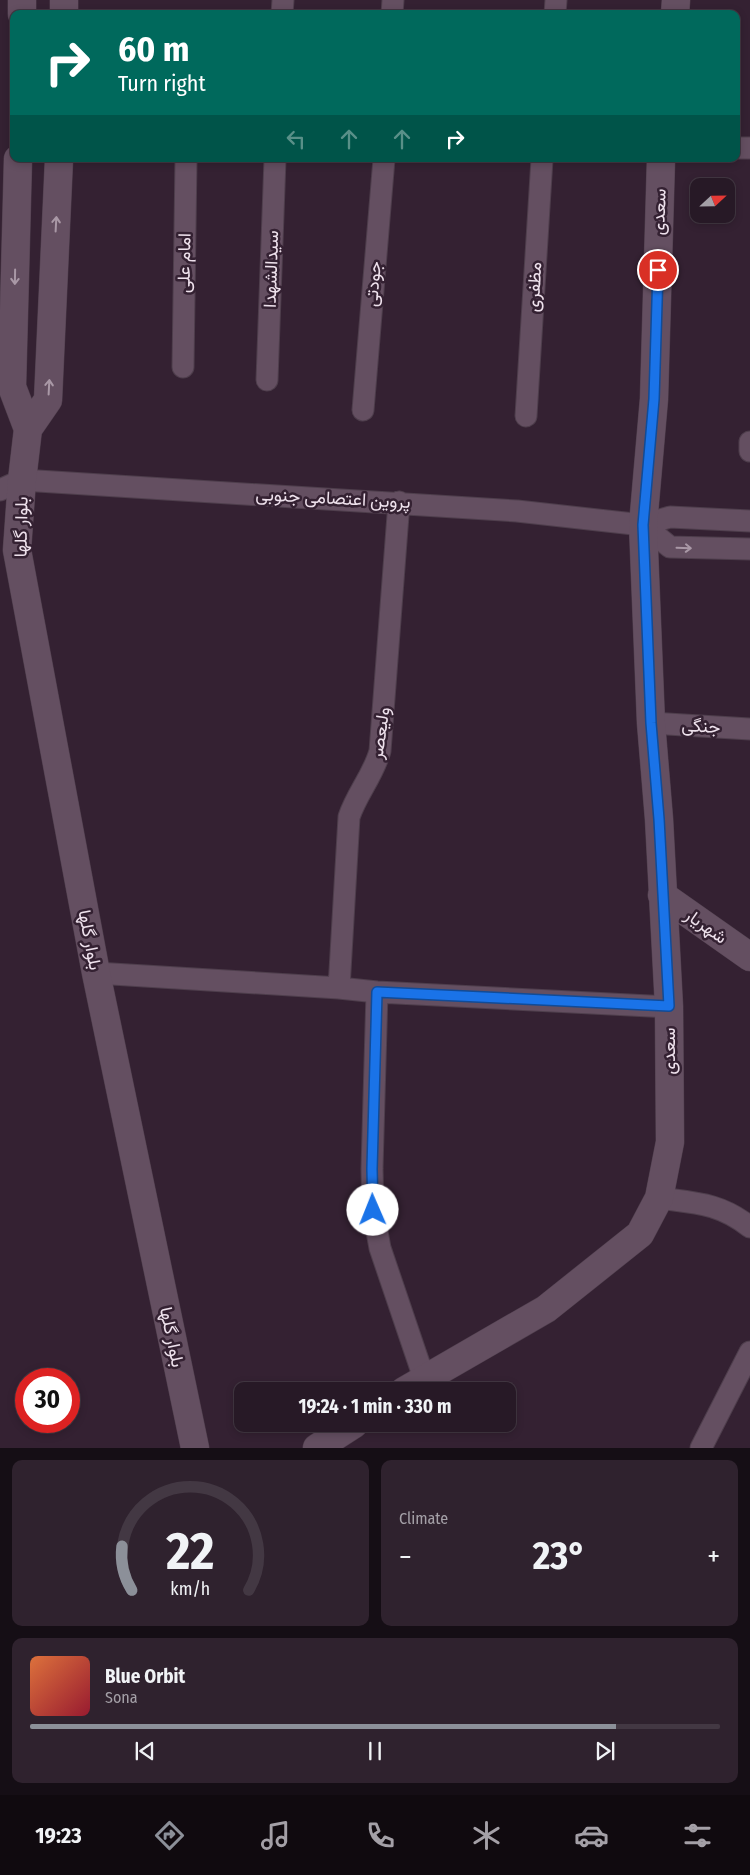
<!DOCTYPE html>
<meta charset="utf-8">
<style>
:root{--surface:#271926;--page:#2f222e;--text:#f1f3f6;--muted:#a4a0a7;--line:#433843;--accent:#8c9099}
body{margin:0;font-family:"Fira Sans Condensed",Vazirmatn,sans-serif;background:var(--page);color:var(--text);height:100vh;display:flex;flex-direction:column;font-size:19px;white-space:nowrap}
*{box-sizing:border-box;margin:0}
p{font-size:16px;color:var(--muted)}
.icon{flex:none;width:28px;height:28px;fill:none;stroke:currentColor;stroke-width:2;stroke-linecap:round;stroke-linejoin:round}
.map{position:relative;height:1448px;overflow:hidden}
.panel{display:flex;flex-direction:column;gap:12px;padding:12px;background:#150e15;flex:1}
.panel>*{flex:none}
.guide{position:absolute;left:10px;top:10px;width:730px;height:152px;border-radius:10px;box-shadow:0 2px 8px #0003,0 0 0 1px var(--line);background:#00695c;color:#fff;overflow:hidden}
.needle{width:32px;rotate:68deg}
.controls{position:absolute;left:690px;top:178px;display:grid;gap:10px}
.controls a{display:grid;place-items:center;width:45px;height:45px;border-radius:10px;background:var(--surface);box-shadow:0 2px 8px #0003,0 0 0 1px var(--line);font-size:25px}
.speed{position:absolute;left:15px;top:1368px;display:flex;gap:10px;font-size:25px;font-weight:700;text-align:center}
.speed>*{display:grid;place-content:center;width:65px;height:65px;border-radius:50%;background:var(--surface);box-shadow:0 2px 8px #0003,0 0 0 1px var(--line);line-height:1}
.speed .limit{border:8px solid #d22;background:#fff;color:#111}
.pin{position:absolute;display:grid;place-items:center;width:42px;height:42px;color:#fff;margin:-21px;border:2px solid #fff;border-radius:50%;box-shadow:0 1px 5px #0007}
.me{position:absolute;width:55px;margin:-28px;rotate:359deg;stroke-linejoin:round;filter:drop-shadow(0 0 4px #0008)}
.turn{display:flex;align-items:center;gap:18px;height:105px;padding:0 25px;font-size:22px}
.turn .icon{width:65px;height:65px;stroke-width:2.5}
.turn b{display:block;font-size:35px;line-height:42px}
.lanes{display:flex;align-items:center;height:48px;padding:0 25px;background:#0003;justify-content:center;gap:25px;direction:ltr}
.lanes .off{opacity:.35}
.big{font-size:38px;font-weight:700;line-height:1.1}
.panel .tile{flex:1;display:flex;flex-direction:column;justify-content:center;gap:8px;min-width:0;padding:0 18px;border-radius:10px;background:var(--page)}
.panel .dial{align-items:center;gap:0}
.dial svg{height:130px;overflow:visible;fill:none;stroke:var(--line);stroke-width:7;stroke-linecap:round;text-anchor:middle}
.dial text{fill:var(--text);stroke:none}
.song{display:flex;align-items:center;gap:15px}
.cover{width:60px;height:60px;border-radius:8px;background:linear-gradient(135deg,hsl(20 70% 55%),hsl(350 70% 35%))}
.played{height:5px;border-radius:2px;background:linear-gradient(90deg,var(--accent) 85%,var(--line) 85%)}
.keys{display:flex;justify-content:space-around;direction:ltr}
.heat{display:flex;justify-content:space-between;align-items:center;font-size:28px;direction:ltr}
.panel .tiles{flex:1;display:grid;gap:12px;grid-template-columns:1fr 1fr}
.tile:last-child{grid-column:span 2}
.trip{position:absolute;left:234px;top:1382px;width:282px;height:50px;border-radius:10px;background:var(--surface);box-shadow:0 2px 8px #0003,0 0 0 1px var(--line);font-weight:700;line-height:50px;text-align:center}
.menu{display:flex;height:80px;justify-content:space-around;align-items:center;background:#100a0f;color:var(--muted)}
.menu .icon{width:35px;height:35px}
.menu .on{color:var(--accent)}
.menu b{font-size:22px;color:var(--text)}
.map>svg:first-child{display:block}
</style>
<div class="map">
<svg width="750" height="1448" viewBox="0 0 750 1448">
<rect width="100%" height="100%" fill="#342132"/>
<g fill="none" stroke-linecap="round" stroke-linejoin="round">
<g stroke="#4e3e4c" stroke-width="23">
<path id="street" d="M282 14 283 0
M392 14 393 0
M555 14 556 0
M736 148H750
M183 367 186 159
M267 380 275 159
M363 410 384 159
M526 416 542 159
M750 451V442
M0 490 22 480 517 511 643 525 670 517 750 521
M643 525 670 547 750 549
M651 723 750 729
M96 973 339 988 377 992 669 1007
M339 988 349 817C357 793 373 776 380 751L399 502
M377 992 372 1169 373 1210 380 1248 424 1378
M659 1198C696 1203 720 1203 750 1227
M701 1448 750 1352"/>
</g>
<g stroke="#4e3e4c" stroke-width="29">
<path id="secondary" d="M22 14V0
M64 14V0
M675 14 676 0
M18 159 12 387 28 429 22 480 17 550 96 973 195 1448
M28 429 48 400 59 159
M662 895 750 957
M404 1391 546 1309 640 1234 659 1198 670 1142 669 1007 659 819 651 723 643 525 654 399 661 159
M317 1448 354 1424"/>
</g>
<use href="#street" stroke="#644f61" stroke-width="21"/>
<use href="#secondary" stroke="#644f61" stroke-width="28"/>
</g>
<defs><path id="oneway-shaft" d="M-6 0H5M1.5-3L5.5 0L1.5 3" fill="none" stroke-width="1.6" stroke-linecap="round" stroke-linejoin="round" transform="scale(1.25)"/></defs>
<g stroke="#a998a6">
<use href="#oneway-shaft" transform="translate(56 224) rotate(-87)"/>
<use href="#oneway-shaft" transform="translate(15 277) rotate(91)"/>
<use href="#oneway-shaft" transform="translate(49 387) rotate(-87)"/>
<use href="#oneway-shaft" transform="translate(684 548) rotate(2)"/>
</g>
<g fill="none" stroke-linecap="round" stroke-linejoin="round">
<g stroke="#114b97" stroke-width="12">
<path id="route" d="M373 1210 372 1169 377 992 669 1006 659 819 651 723 643 525 654 399 658 270"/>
</g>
<use href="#route" stroke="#1a73e8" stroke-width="9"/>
</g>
<g text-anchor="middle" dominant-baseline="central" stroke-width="5" stroke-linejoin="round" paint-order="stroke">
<g font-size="18" fill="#eee1ec" stroke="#342132">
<text transform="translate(659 212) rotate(-88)">سعدی</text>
<text transform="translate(184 263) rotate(-89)">امام علی</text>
<text transform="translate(271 269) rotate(-88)">سیدالشهدا</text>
<text transform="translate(373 284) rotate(-85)">جودتی</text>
<text transform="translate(534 287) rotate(-87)">مظفری</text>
<text transform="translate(333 498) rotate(3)">پروین اعتصامی جنوبی</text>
<text transform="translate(21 527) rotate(-89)">بلوار گلها</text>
<text transform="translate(701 726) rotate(4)">جنگی</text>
<text transform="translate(380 733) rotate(-82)">ولیعصر</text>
<text transform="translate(706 926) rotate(35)">شهریار</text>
<text transform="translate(90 940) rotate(79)">بلوار گلها</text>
<text transform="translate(669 1051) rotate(-90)">سعدی</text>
<text transform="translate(172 1337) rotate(78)">بلوار گلها</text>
</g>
</g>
</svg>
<div class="controls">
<a><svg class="needle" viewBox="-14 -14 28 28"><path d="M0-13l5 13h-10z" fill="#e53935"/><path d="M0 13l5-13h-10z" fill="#a4a0a7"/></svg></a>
</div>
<div class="speed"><div class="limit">30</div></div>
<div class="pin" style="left:658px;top:270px;background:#d93025"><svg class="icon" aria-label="arrive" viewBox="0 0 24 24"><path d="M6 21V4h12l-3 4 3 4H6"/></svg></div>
<svg class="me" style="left:373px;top:1210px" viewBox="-20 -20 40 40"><circle r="19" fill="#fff"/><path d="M0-13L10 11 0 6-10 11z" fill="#1a73e8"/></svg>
<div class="trip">19:24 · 1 min · 330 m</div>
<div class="guide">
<div class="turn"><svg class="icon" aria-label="right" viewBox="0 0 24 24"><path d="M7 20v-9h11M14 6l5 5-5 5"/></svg><div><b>60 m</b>Turn right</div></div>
<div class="lanes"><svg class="icon off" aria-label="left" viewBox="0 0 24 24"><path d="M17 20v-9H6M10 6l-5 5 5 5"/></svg><svg class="icon off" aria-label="ahead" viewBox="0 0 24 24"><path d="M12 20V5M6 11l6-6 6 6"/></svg><svg class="icon off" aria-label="ahead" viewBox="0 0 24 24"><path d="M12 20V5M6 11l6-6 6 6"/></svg><svg class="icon" aria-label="right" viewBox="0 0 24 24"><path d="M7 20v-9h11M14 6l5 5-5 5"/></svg></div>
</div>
</div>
<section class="panel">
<div class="tiles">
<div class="tile dial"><svg viewBox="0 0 100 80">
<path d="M14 69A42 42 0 1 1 86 69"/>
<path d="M14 69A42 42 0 0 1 8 42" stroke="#8c9099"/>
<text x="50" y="56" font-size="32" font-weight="700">22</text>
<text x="50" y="72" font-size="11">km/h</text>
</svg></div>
<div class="tile"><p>Climate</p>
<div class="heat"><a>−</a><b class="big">23°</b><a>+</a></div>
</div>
<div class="tile">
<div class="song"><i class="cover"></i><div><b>Blue Orbit</b><p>Sona</p></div></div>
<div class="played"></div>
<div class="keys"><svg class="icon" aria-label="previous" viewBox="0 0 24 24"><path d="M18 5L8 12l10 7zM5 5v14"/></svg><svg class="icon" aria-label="pause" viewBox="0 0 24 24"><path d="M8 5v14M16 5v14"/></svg><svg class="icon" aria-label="next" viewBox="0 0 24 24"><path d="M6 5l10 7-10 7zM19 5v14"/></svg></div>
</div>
</div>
</section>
<nav class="menu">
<b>19:23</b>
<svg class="icon on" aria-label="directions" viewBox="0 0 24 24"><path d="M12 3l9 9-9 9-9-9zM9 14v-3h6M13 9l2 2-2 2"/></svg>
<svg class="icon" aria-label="music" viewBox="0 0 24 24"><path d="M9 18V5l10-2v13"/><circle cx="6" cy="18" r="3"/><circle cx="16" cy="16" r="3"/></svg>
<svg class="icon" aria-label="phone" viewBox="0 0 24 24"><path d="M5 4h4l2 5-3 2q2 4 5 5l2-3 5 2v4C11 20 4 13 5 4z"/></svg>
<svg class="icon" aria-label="climate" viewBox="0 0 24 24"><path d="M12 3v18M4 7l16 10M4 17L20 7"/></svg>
<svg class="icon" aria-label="car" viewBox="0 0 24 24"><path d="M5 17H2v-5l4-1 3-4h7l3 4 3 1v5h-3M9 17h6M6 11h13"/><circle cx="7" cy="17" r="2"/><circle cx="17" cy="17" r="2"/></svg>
<svg class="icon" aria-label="filters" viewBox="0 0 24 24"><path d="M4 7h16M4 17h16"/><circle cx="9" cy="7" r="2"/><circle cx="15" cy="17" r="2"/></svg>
</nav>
